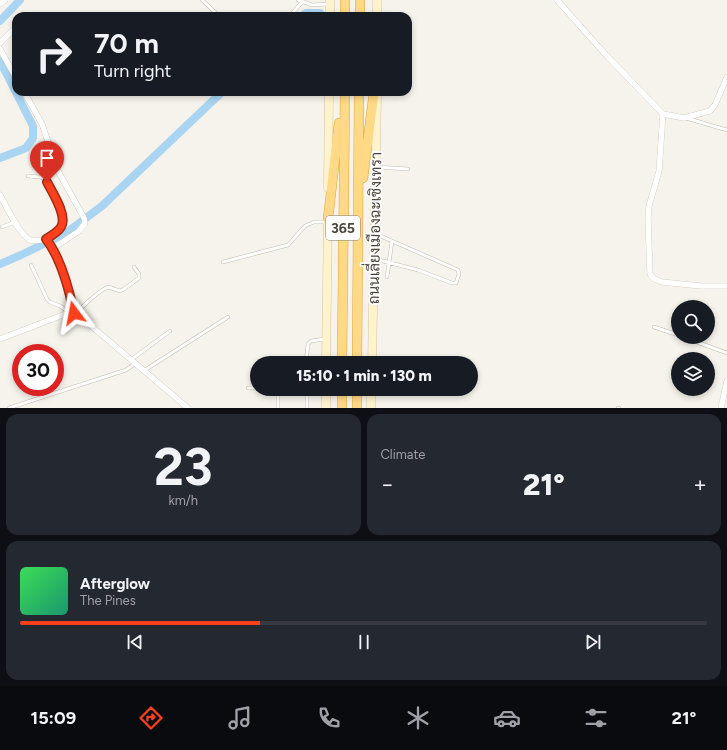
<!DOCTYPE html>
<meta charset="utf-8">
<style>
:root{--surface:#171b24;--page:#242831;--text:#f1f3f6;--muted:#9ea1a6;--line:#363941;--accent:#fc3f1d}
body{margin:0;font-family:Figtree,Sarabun,sans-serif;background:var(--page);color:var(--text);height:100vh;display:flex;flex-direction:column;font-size:15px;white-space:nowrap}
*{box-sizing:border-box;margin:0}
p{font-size:13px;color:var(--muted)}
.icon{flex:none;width:22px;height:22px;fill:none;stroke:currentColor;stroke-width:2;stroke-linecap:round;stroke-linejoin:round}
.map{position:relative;height:408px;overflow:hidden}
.sheet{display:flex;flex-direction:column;gap:6px;padding:6px;background:#0d0f14;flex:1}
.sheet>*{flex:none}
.hud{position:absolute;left:12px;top:12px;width:400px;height:84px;border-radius:12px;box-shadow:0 2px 6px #0003;background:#171b24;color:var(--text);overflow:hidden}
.fabs{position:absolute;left:671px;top:300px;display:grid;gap:8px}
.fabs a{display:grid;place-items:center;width:44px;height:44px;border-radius:50%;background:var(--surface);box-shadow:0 2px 6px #0003;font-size:20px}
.speed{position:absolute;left:12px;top:344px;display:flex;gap:8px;font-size:20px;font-weight:700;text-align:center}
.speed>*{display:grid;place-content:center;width:52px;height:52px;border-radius:50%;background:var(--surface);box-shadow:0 2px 6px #0003;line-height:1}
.speed .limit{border:6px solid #d22;background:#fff;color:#111}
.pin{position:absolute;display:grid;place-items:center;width:34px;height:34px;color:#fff;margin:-41px -17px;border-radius:50% 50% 50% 0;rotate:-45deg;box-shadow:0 0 4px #0007}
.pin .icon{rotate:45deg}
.me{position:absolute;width:44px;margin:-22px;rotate:347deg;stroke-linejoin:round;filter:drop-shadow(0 0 3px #0008)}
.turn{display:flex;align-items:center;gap:14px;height:84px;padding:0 16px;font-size:18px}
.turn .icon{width:52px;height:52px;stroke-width:2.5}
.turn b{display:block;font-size:28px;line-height:34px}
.big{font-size:30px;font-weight:800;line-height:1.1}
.sheet .widget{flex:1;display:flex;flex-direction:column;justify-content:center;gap:6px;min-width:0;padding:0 14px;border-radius:12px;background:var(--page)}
.sheet .dial{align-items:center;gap:0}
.dial b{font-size:52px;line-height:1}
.song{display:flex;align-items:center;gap:12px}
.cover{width:48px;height:48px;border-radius:6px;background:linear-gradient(135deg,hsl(130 70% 55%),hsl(160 70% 35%))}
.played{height:4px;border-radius:2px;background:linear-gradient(90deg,var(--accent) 35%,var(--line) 35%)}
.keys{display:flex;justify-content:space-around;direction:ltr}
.heat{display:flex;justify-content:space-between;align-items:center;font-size:22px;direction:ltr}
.sheet .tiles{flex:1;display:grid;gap:6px;grid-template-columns:1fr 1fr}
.widget:last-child{grid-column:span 2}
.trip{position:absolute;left:250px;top:356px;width:228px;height:40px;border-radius:20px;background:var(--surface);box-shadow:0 2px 6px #0003;font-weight:800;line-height:40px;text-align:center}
.tab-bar{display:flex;height:64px;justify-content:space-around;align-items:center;background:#090b0e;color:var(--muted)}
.tab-bar .icon{width:28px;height:28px}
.tab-bar .on{color:var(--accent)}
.tab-bar b{font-size:18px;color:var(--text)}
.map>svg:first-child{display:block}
</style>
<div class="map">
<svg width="727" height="408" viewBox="0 0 727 408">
<rect width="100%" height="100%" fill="#f6f3ec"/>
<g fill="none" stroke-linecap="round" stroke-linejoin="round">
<path stroke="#a9d4f2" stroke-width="8" d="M302 16 306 13H320
M0 21 20 0
M0 61 33 126V138L26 148 0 158
M0 264 21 255 66 233 102 206 222 92"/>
<g stroke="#c2bbae" stroke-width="4">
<path id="service" d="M202 0 219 16
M298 0 312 5 329 4
M290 16 302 2
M686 118 727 130
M376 167 408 169
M28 176 40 177 44 179 62 212V226L57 231 46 239
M2 227 15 222
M375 259 418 270 452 283H456L459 274 458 270 376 234
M223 262 288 245 305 226 314 222H328
M31 265 47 299 50 302 60 306 70 313
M387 277 392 241
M76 313C86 304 95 293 108 287L120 291 124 289 139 278V274L134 267
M654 327 678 335
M683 337 727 353
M132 359 170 331
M306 363 308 344 311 341 325 339
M145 370 228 317
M248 388H257
M307 389V408
M9 408 126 370 136 363
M278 408V389
M618 408H619"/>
</g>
<g stroke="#c2bbae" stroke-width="6">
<path id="minor" d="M557 0 606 55 663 114 684 118 710 111 715 105 727 77
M0 4 5 0
M0 43 16 27
M0 49 16 78
M24 92 42 124 57 169 84 218 85 223 79 231 52 249
M663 114 659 171 649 206 648 218 650 274 654 279 662 282 701 286H727
M0 195C6 206 19 234 30 240 35 242 42 240 46 239 61 259 69 289 74 313
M0 339 63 315 76 313 188 408
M721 408 727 381"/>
</g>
<g stroke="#d6c79b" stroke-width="9">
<path id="secondary" d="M330 0V16
M377 16V0
M328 188 329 92
M326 363 328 214
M372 363 377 97
M326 408V389
M371 408V389"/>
</g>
<g stroke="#e0a43c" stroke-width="10">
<path id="trunk" d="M345 16V0
M360 16V0
M363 178 374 92
M328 219 339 123
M342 363 345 92
M357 363 359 92
M342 408V389
M357 408V389"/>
</g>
<use href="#service" stroke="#fff" stroke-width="3"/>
<use href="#minor" stroke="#fff" stroke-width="5.5"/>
<use href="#secondary" stroke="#fff3cd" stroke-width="8"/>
<use href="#trunk" stroke="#ffd985" stroke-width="9"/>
</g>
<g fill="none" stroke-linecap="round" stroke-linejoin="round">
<g stroke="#a42913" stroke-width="10">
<path id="route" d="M47 182C52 192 68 216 61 227 58 232 51 236 46 239 61 258 69 289 74 313"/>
</g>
<use href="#route" stroke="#fc3f1d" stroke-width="7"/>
</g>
<g text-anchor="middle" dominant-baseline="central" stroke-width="3.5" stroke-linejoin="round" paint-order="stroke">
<rect fill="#fff" stroke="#817c74" stroke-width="1" x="326" y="216" width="34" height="24" rx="3"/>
<g font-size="14" font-weight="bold" fill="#4b4439">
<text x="343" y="228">365</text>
</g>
<g font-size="15" fill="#4b4439" stroke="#fff">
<text transform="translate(375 228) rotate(-89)">ถนนเลี่ยงเมืองฉะเชิงเทรา</text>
</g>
</g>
</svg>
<div class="fabs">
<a><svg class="icon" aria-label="search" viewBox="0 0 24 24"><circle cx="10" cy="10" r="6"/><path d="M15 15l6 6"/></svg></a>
<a><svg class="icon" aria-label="layers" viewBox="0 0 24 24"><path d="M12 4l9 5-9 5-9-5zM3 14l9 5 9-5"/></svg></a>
</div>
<div class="speed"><div class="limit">30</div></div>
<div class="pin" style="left:47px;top:182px;background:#d93025"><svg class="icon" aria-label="arrive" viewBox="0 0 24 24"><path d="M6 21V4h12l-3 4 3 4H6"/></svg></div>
<svg class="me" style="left:74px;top:313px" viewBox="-20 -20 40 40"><path d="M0-17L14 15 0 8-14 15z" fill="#fc3f1d" stroke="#fff" stroke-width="4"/></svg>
<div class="trip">15:10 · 1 min · 130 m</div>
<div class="hud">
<div class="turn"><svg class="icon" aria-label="right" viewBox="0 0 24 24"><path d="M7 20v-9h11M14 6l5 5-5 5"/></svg><div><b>70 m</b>Turn right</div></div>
</div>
</div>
<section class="sheet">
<div class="tiles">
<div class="widget dial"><b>23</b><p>km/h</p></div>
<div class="widget"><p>Climate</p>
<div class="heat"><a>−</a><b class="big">21°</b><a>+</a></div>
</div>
<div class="widget">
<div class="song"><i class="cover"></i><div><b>Afterglow</b><p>The Pines</p></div></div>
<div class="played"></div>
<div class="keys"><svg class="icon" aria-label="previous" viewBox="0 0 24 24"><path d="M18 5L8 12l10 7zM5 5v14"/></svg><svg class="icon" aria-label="pause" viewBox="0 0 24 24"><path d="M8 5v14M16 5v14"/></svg><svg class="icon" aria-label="next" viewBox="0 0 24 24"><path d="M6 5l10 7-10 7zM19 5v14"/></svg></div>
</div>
</div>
</section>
<nav class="tab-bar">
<b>15:09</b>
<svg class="icon on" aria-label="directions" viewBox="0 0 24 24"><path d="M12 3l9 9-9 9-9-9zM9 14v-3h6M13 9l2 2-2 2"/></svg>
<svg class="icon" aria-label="music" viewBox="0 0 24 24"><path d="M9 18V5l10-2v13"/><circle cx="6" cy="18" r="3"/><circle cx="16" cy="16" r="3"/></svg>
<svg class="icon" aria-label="phone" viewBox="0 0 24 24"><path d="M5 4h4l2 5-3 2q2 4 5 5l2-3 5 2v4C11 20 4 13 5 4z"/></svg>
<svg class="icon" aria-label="climate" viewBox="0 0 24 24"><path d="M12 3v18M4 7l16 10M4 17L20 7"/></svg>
<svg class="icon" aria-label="car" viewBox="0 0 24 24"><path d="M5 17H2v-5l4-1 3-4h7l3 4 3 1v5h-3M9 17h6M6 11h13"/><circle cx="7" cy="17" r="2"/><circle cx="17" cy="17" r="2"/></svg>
<svg class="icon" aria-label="filters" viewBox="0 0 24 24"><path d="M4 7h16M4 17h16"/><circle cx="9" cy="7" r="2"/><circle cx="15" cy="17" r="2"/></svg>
<b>21°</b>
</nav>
